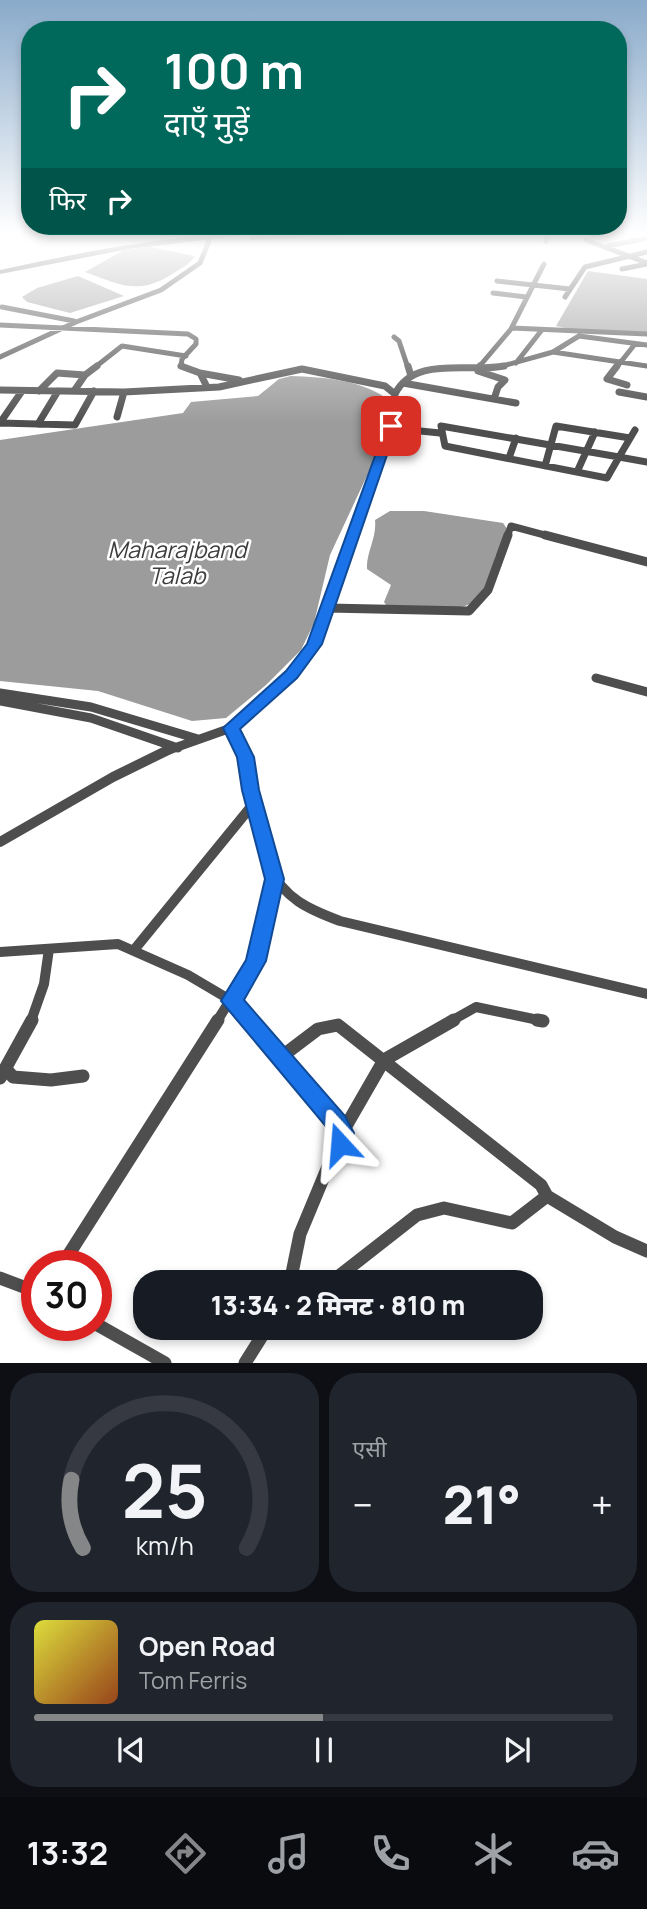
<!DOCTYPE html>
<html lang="hi">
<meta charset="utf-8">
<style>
:root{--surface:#171b24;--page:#20242c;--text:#f1f3f6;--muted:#9ea1a6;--line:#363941;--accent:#858687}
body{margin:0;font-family:Manrope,"Noto Sans Devanagari",sans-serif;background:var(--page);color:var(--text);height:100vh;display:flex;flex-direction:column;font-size:26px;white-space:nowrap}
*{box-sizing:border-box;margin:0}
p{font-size:23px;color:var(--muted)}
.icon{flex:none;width:38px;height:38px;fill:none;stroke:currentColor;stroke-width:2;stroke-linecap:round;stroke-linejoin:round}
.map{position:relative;height:1363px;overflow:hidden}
.side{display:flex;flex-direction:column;gap:10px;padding:10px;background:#0d0f14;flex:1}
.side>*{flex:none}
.top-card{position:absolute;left:21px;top:21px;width:606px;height:214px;border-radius:28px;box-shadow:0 4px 10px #0003;background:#00695c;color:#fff;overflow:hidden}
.speed{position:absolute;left:21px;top:1250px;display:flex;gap:14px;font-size:35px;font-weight:700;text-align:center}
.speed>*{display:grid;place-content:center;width:91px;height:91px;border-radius:50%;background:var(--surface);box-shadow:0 4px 10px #0003;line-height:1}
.speed .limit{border:10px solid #d22;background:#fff;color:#111}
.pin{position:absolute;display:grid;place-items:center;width:60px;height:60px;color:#fff;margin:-30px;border-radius:14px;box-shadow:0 4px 10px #0006}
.me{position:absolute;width:77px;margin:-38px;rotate:341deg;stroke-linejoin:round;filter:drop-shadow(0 0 5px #0008)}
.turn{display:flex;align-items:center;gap:24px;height:147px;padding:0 28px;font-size:32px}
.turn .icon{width:91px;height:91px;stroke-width:2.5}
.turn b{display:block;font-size:49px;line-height:60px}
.then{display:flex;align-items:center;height:66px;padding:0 28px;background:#0003;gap:14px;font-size:26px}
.big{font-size:52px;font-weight:800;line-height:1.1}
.side .widget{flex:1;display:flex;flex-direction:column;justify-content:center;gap:10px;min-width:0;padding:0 24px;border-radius:28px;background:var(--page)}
.side .dial{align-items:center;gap:0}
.dial svg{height:182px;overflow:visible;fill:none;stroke:var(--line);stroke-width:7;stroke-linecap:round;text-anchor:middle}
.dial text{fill:var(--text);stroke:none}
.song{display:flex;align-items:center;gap:21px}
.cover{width:84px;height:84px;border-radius:10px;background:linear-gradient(135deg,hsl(60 70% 55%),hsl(20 70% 35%))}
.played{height:7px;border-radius:4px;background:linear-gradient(90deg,var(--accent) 50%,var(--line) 50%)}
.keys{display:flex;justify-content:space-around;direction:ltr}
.heat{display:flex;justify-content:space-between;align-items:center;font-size:38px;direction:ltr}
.side .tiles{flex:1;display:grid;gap:10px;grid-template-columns:1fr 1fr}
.widget:last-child{grid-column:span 2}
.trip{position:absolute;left:133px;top:1270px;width:410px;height:70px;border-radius:28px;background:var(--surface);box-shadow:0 4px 10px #0003;font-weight:800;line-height:70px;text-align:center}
.dock{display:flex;height:112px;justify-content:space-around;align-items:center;background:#090b0e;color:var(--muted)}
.dock .icon{width:49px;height:49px}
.dock .on{color:var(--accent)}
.dock b{font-size:32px;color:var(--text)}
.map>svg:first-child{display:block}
</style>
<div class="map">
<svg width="647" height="1363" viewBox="0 0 647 1363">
<rect width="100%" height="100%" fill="#fff"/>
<path fill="#9c9c9c" d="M150 247 195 256C190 264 182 268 174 273 138 296 121 285 85 272L124 250Z
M588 271 647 279V332L579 331 556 326Z
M78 276 124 296 70 313 27 302 22 297 37 288Z
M291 376C324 377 365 380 391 402L385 437 330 555 314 623 301 650 266 685 226 718 192 721 98 691 0 681V440L183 413 191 402 258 396 279 379Z
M390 511H424L503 523 510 533 506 553 496 555C493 564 494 574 491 582 475 622 419 607 386 605L384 602 391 585 367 569C366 552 377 538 375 520Z"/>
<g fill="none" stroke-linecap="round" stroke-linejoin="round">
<path stroke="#4e4e4e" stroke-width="5" d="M591 235 602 233
M586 240 647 263
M546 241 548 233
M608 246 647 238
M622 269 647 264
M497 281 570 289
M493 293 526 297
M565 297 585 267 647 252
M2 307 74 321
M0 325 188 334 196 339V344L182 359 181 366 185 368
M512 328 647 334
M394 337 399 341 408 368
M553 352 647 366
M0 357 76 322 161 290 200 263 209 241
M516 363 541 331
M94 368 122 346 186 356
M478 368 511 329 544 264
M479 368 499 367 553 352 579 336 647 345
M616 368 635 344"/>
<path stroke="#4e4e4e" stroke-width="7" d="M181 366 200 373 207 387
M408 366 411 376
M617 366 607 379 627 385
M478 368 480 366
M478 371 505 380 498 387 494 399
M200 373 239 380
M403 383 516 403
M0 390 124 392 219 387 302 369 385 386 395 394 391 426 353 537
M39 391 57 373 85 375
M74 391 85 375 97 366
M619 392 647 397
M395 394C414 355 469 373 504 366
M117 417 124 392
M0 423 75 425 94 391
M0 423 22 391
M38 424 58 391
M441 426 619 457 607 478 445 446Z
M391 428 440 433
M619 457 647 462
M619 457 635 430
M509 458 516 438
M545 466 556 426 630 438
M577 472 595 432
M507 537 511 526 552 537"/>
<path stroke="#4e4e4e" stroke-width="9" d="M545 535 647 562
M328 608 469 611 488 590 508 535
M596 678 647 692
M0 693 91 707 198 739
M0 701 91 718 178 748
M166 751 231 728
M244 751 231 728 291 674 314 644 354 535"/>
<path stroke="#4e4e4e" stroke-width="10" d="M243 749 269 867C285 899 308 909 340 921L647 994
M0 842 113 777 170 749
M134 950 254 803
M0 952 118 944 188 975 232 1001 249 1021
M31 1021 44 984 49 949
M217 1021 255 961 274 879
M451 1021 476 1007 543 1021"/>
<path stroke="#4e4e4e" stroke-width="13" d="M248 1020 342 1133 300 1234 290 1283
M537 1020 543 1021
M281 1057 318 1029 338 1025 541 1185 547 1196 615 1237 647 1251
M6 1069 13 1077 51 1080 83 1076
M0 1078 32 1020
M342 1133 384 1060 454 1020
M62 1265 218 1020
M0 1278 37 1292
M330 1283 417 1215 444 1208 512 1223 547 1196
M96 1324 165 1363
M245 1363 267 1328"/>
<path fill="#4e4e4e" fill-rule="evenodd" d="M234 233H262L129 249 0 274V270C77 253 155 238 234 233Z
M312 233H348L345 235 251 240 248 238 251 236Z"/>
</g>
<linearGradient id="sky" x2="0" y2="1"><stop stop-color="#89aaca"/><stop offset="0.55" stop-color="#fff"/><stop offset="1" stop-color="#fff" stop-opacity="0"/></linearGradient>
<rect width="647" height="424" fill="url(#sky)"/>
<path fill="#1a73e8" stroke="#114b97" stroke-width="2" d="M387 423 397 426 322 644 297 678 240 729 254 757 259 790 284 879 266 961 244 1000 345 1116 354 1133 348 1152 340 1155 331 1152 328 1144 329 1130 221 1001 246 960 265 879 242 790 237 757 223 728 286 671 307 644Z"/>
<g text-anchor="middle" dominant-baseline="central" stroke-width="5" stroke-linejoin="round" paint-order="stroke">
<g font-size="23" font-style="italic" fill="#3d3d3d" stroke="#fff">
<text x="177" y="549">Maharajband<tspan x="177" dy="26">Talab</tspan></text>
</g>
</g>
</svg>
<div class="speed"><div class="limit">30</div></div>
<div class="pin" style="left:391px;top:426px;background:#d93025"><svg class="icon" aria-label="arrive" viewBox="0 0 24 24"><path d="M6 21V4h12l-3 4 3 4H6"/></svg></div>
<svg class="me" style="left:340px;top:1144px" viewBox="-20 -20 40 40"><path d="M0-17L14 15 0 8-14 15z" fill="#1a73e8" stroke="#fff" stroke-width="4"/></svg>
<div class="trip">13:34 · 2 मिनट · 810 m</div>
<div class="top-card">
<div class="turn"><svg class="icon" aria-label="right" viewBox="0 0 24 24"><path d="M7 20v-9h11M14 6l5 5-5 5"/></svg><div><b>100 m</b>दाएँ मुड़ें</div></div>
<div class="then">फिर<svg class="icon" aria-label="right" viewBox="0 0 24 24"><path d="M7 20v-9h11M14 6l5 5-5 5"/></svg></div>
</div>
</div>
<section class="side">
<div class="tiles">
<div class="widget dial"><svg viewBox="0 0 100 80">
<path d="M14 69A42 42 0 1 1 86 69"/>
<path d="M14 69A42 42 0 0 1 9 39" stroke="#858687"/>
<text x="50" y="56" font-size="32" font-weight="700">25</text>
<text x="50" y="72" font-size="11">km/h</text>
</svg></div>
<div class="widget"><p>एसी</p>
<div class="heat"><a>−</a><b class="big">21°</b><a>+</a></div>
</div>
<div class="widget">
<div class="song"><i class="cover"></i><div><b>Open Road</b><p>Tom Ferris</p></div></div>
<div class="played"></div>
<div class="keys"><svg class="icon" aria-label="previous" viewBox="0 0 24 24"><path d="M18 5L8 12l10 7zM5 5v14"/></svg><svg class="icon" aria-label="pause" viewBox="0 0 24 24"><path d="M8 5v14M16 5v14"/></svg><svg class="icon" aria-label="next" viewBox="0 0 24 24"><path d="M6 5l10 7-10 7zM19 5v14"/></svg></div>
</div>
</div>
</section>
<nav class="dock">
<b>13:32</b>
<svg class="icon on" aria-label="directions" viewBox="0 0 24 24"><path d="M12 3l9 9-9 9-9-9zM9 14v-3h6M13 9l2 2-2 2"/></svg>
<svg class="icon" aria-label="music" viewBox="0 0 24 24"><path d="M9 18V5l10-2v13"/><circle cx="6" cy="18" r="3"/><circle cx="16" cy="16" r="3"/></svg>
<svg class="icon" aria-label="phone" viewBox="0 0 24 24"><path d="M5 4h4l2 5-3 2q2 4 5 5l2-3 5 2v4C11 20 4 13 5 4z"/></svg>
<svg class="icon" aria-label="climate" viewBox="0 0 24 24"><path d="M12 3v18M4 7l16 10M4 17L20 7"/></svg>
<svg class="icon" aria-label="car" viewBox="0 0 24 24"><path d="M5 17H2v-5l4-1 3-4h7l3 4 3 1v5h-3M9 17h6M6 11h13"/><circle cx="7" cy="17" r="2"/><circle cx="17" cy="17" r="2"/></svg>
</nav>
